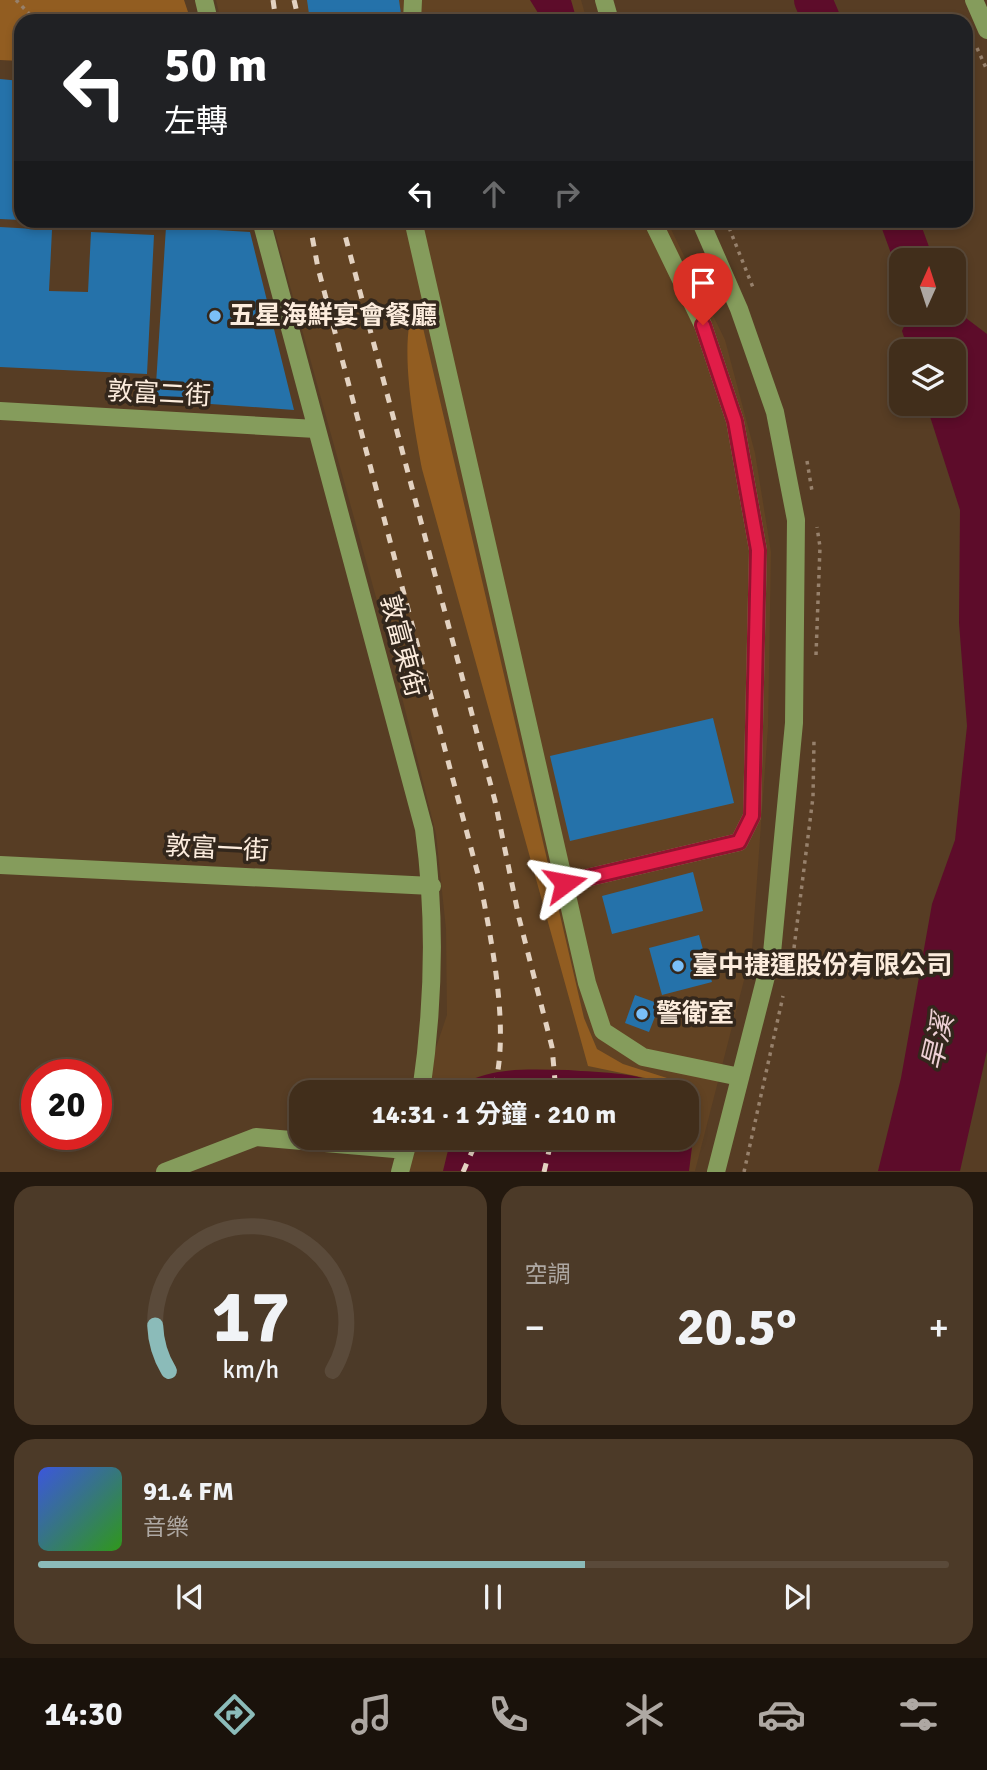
<!DOCTYPE html>
<html lang="zh-TW">
<meta charset="utf-8">
<style>
:root{--surface:#412e1b;--page:#4c3a28;--text:#f1f3f6;--muted:#aea8a3;--line:#5a4a3a;--accent:#8bbbb9}
body{margin:0;font-family:Signika,"Noto Sans TC",sans-serif;background:var(--page);color:var(--text);height:100vh;display:flex;flex-direction:column;font-size:26px;white-space:nowrap}
*{box-sizing:border-box;margin:0}
p{font-size:23px;color:var(--muted)}
.icon{flex:none;width:38px;height:38px;fill:none;stroke:currentColor;stroke-width:2;stroke-linecap:round;stroke-linejoin:round}
.map{position:relative;height:1172px;overflow:hidden}
.panel{display:flex;flex-direction:column;gap:14px;padding:14px;background:#24190f;flex:1}
.panel>*{flex:none}
.top-card{position:absolute;left:14px;top:14px;width:959px;height:214px;border-radius:21px;box-shadow:0 4px 10px #0003,0 0 0 2px var(--line);background:#202124;color:#fff;overflow:hidden}
.needle{width:46px;rotate:3deg}
.controls{position:absolute;left:889px;top:248px;display:grid;gap:14px}
.controls a{display:grid;place-items:center;width:77px;height:77px;border-radius:14px;background:var(--surface);box-shadow:0 4px 10px #0003,0 0 0 2px var(--line);font-size:35px}
.speed{position:absolute;left:21px;top:1059px;display:flex;gap:14px;font-size:35px;font-weight:700;text-align:center}
.speed>*{display:grid;place-content:center;width:91px;height:91px;border-radius:50%;background:var(--surface);box-shadow:0 4px 10px #0003,0 0 0 2px var(--line);line-height:1}
.speed .limit{border:10px solid #d22;background:#fff;color:#111}
.pin{position:absolute;display:grid;place-items:center;width:60px;height:60px;color:#fff;margin:-72px -30px;border-radius:50% 50% 50% 0;rotate:-45deg;box-shadow:0 0 7px #0007}
.pin .icon{rotate:45deg}
.me{position:absolute;width:77px;margin:-38px;rotate:77deg;stroke-linejoin:round;filter:drop-shadow(0 0 5px #0008)}
.turn{display:flex;align-items:center;gap:24px;height:147px;padding:0 35px;font-size:32px}
.turn .icon{width:91px;height:91px;stroke-width:2.5}
.turn b{display:block;font-size:49px;line-height:60px}
.lanes{display:flex;align-items:center;height:66px;padding:0 35px;background:#0003;justify-content:center;gap:35px;direction:ltr}
.lanes .off{opacity:.35}
.big{font-size:52px;font-weight:700;line-height:1.1}
.panel .card{flex:1;display:flex;flex-direction:column;justify-content:center;gap:10px;min-width:0;padding:0 24px;border-radius:21px;background:var(--page)}
.panel .dial{align-items:center;gap:0}
.dial svg{height:182px;overflow:visible;fill:none;stroke:var(--line);stroke-width:7;stroke-linecap:round;text-anchor:middle}
.dial text{fill:var(--text);stroke:none}
.song{display:flex;align-items:center;gap:21px}
.cover{width:84px;height:84px;border-radius:10px;background:linear-gradient(135deg,hsl(230 70% 55%),hsl(110 70% 35%))}
.played{height:7px;border-radius:4px;background:linear-gradient(90deg,var(--accent) 60%,var(--line) 60%)}
.keys{display:flex;justify-content:space-around;direction:ltr}
.heat{display:flex;justify-content:space-between;align-items:center;font-size:38px;direction:ltr}
.panel .tiles{flex:1;display:grid;gap:14px;grid-template-columns:1fr 1fr}
.card:last-child{grid-column:span 2}
.trip{position:absolute;left:289px;top:1080px;width:410px;height:70px;border-radius:21px;background:var(--surface);box-shadow:0 4px 10px #0003,0 0 0 2px var(--line);font-weight:700;line-height:70px;text-align:center}
.menu{display:flex;height:112px;justify-content:space-around;align-items:center;background:#1a120b;color:var(--muted)}
.menu .icon{width:49px;height:49px}
.menu .selected{color:var(--accent)}
.menu b{font-size:32px;color:var(--text)}
.map>svg:first-child{display:block}
</style>
<div class="map">
<svg width="987" height="1172" viewBox="0 0 987 1172">
<rect width="100%" height="100%" fill="#573d24"/>
<path fill="#624323" d="M216 0H581L587 21H221Z
M272 221H667L725 340 755 453 771 552 768 727 752 949 695 1171H394L405 1138H686V1092H421L447 1015 446 929 436 834 387 637Z"/>
<path fill="#925d21" d="M0 0H184L191 21H21V61L0 60Z
M417 302 584 1018 597 1049 623 1064 667 1078 665 1082 588 1066 422 469C415 430 396 336 417 302Z"/>
<path fill="#5d0c2a" d="M530 0H571L577 21H543Z
M954 309 987 334V1051L960 1171H878L901 1078 932 904 955 840 967 726 959 623 960 510 926 404H954V352H909L902 331 910 313H954Z
M568 1070C601 1073 646 1071 673 1092H462L463 1084C495 1066 533 1070 568 1070Z
M686 1104 695 1123 689 1171H443L451 1138H686Z"/>
<g fill="none" stroke-linecap="round" stroke-linejoin="round">
<path stroke="#5d0c2a" stroke-width="38" d="M813 0 822 21
M899 220 914 261"/>
</g>
<path fill="#2572aa" d="M307 0H399L402 21H310Z
M0 79 21 81V220L0 219Z
M84 220H154L153 227 84 223Z
M0 227 52 230 49 291 88 292 91 232 154 235 147 374 0 367Z
M166 227 250 232 294 410 155 400Z
M713 718 734 803 570 841 550 756Z
M693 872 703 911 612 934 602 896Z
M699 935 712 982 662 995 649 948Z
M635 995 660 1004 649 1032 625 1023Z"/>
<g fill="none" stroke-linecap="round" stroke-linejoin="round">
<path stroke="#97816c" stroke-width="3.5" stroke-dasharray="3.5 5" stroke-linecap="butt" d="M16 0 36 21
M977 48 987 70
M726 220 754 290
M807 461 812 491
M816 655 820 547 817 527
M794 948 813 797 814 740
M744 1172 783 996"/>
<path stroke="#859c5c" stroke-width="18" d="M204 0 209 21
M604 0 610 21
M974 0 987 30
M412 21 413 0
M261 220 424 829C436 917 434 1004 421 1092
M413 220 587 983 603 1031 643 1057 740 1077
M700 220 739 309 775 412 796 520 794 723 772 953 716 1172
M0 411 316 429
M0 865 432 886
M565 883 739 842 752 816 758 550 735 421 703 325 652 220
M165 1172 256 1137 406 1150
M400 1172 409 1138"/>
<path stroke="#e3d2c1" stroke-width="5" stroke-dasharray="9 9" stroke-linecap="butt" d="M273 0 276 21
M294 0 299 21
M309 220 318 268 481 886C492 945 511 1035 493 1092
M341 220 495 801 519 918 552 1047 556 1092
M463 1172 478 1138
M544 1172 552 1138"/>
</g>
<g fill="none" stroke-linecap="round" stroke-linejoin="round">
<g stroke="#92132f" stroke-width="18">
<path id="route" d="M565 883 739 842 752 816 758 550 735 421 703 325"/>
</g>
<use href="#route" stroke="#e11d48" stroke-width="12"/>
</g>
<g fill="#7abff8" stroke="#33271c" stroke-width="2.5">
<circle cx="215" cy="316" r="7"/>
<circle cx="678" cy="966" r="7"/>
<circle cx="642" cy="1014" r="7"/>
</g>
<g text-anchor="middle" dominant-baseline="central" stroke-width="7" stroke-linejoin="round" paint-order="stroke">
<g font-size="26" font-weight="bold" fill="#fcecdd" stroke="#33271c" text-anchor="start">
<text x="229" y="316">五星海鮮宴會餐廳</text>
<text x="692" y="966">臺中捷運股份有限公司</text>
<text x="656" y="1014">警衛室</text>
</g>
<g font-size="26" fill="#fcecdd" stroke="#33271c">
<text transform="translate(159 394) rotate(3)">敦富二街</text>
<text transform="translate(402 646) rotate(75)">敦富東街</text>
<text transform="translate(217 849) rotate(3)">敦富一街</text>
</g>
<g font-size="28" font-style="italic" fill="#eed0d5" stroke="#33271c">
<text transform="translate(938 1042) rotate(-77)">旱溪</text>
</g>
</g>
</svg>
<div class="controls">
<a><svg class="needle" viewBox="-14 -14 28 28"><path d="M0-13l5 13h-10z" fill="#e53935"/><path d="M0 13l5-13h-10z" fill="#aea8a3"/></svg></a>
<a><svg class="icon" aria-label="layers" viewBox="0 0 24 24"><path d="M12 4l9 5-9 5-9-5zM3 14l9 5 9-5"/></svg></a>
</div>
<div class="speed"><div class="limit">20</div></div>
<div class="pin" style="left:703px;top:325px;background:#d93025"><svg class="icon" aria-label="arrive" viewBox="0 0 24 24"><path d="M6 21V4h12l-3 4 3 4H6"/></svg></div>
<svg class="me" style="left:565px;top:883px" viewBox="-20 -20 40 40"><path d="M0-17L14 15 0 8-14 15z" fill="#e11d48" stroke="#fff" stroke-width="4"/></svg>
<div class="trip">14:31 · 1 分鐘 · 210 m</div>
<div class="top-card">
<div class="turn"><svg class="icon" aria-label="left" viewBox="0 0 24 24"><path d="M17 20v-9H6M10 6l-5 5 5 5"/></svg><div><b>50 m</b>左轉</div></div>
<div class="lanes"><svg class="icon" aria-label="left" viewBox="0 0 24 24"><path d="M17 20v-9H6M10 6l-5 5 5 5"/></svg><svg class="icon off" aria-label="ahead" viewBox="0 0 24 24"><path d="M12 20V5M6 11l6-6 6 6"/></svg><svg class="icon off" aria-label="right" viewBox="0 0 24 24"><path d="M7 20v-9h11M14 6l5 5-5 5"/></svg></div>
</div>
</div>
<section class="panel">
<div class="tiles">
<div class="card dial"><svg viewBox="0 0 100 80">
<path d="M14 69A42 42 0 1 1 86 69"/>
<path d="M14 69A42 42 0 0 1 8 49" stroke="#8bbbb9"/>
<text x="50" y="56" font-size="32" font-weight="700">17</text>
<text x="50" y="72" font-size="11">km/h</text>
</svg></div>
<div class="card"><p>空調</p>
<div class="heat"><a>−</a><b class="big">20.5°</b><a>+</a></div>
</div>
<div class="card">
<div class="song"><i class="cover"></i><div><b>91.4 FM</b><p>音樂</p></div></div>
<div class="played"></div>
<div class="keys"><svg class="icon" aria-label="previous" viewBox="0 0 24 24"><path d="M18 5L8 12l10 7zM5 5v14"/></svg><svg class="icon" aria-label="pause" viewBox="0 0 24 24"><path d="M8 5v14M16 5v14"/></svg><svg class="icon" aria-label="next" viewBox="0 0 24 24"><path d="M6 5l10 7-10 7zM19 5v14"/></svg></div>
</div>
</div>
</section>
<nav class="menu">
<b>14:30</b>
<svg class="icon selected" aria-label="directions" viewBox="0 0 24 24"><path d="M12 3l9 9-9 9-9-9zM9 14v-3h6M13 9l2 2-2 2"/></svg>
<svg class="icon" aria-label="music" viewBox="0 0 24 24"><path d="M9 18V5l10-2v13"/><circle cx="6" cy="18" r="3"/><circle cx="16" cy="16" r="3"/></svg>
<svg class="icon" aria-label="phone" viewBox="0 0 24 24"><path d="M5 4h4l2 5-3 2q2 4 5 5l2-3 5 2v4C11 20 4 13 5 4z"/></svg>
<svg class="icon" aria-label="climate" viewBox="0 0 24 24"><path d="M12 3v18M4 7l16 10M4 17L20 7"/></svg>
<svg class="icon" aria-label="car" viewBox="0 0 24 24"><path d="M5 17H2v-5l4-1 3-4h7l3 4 3 1v5h-3M9 17h6M6 11h13"/><circle cx="7" cy="17" r="2"/><circle cx="17" cy="17" r="2"/></svg>
<svg class="icon" aria-label="filters" viewBox="0 0 24 24"><path d="M4 7h16M4 17h16"/><circle cx="9" cy="7" r="2"/><circle cx="15" cy="17" r="2"/></svg>
</nav>
